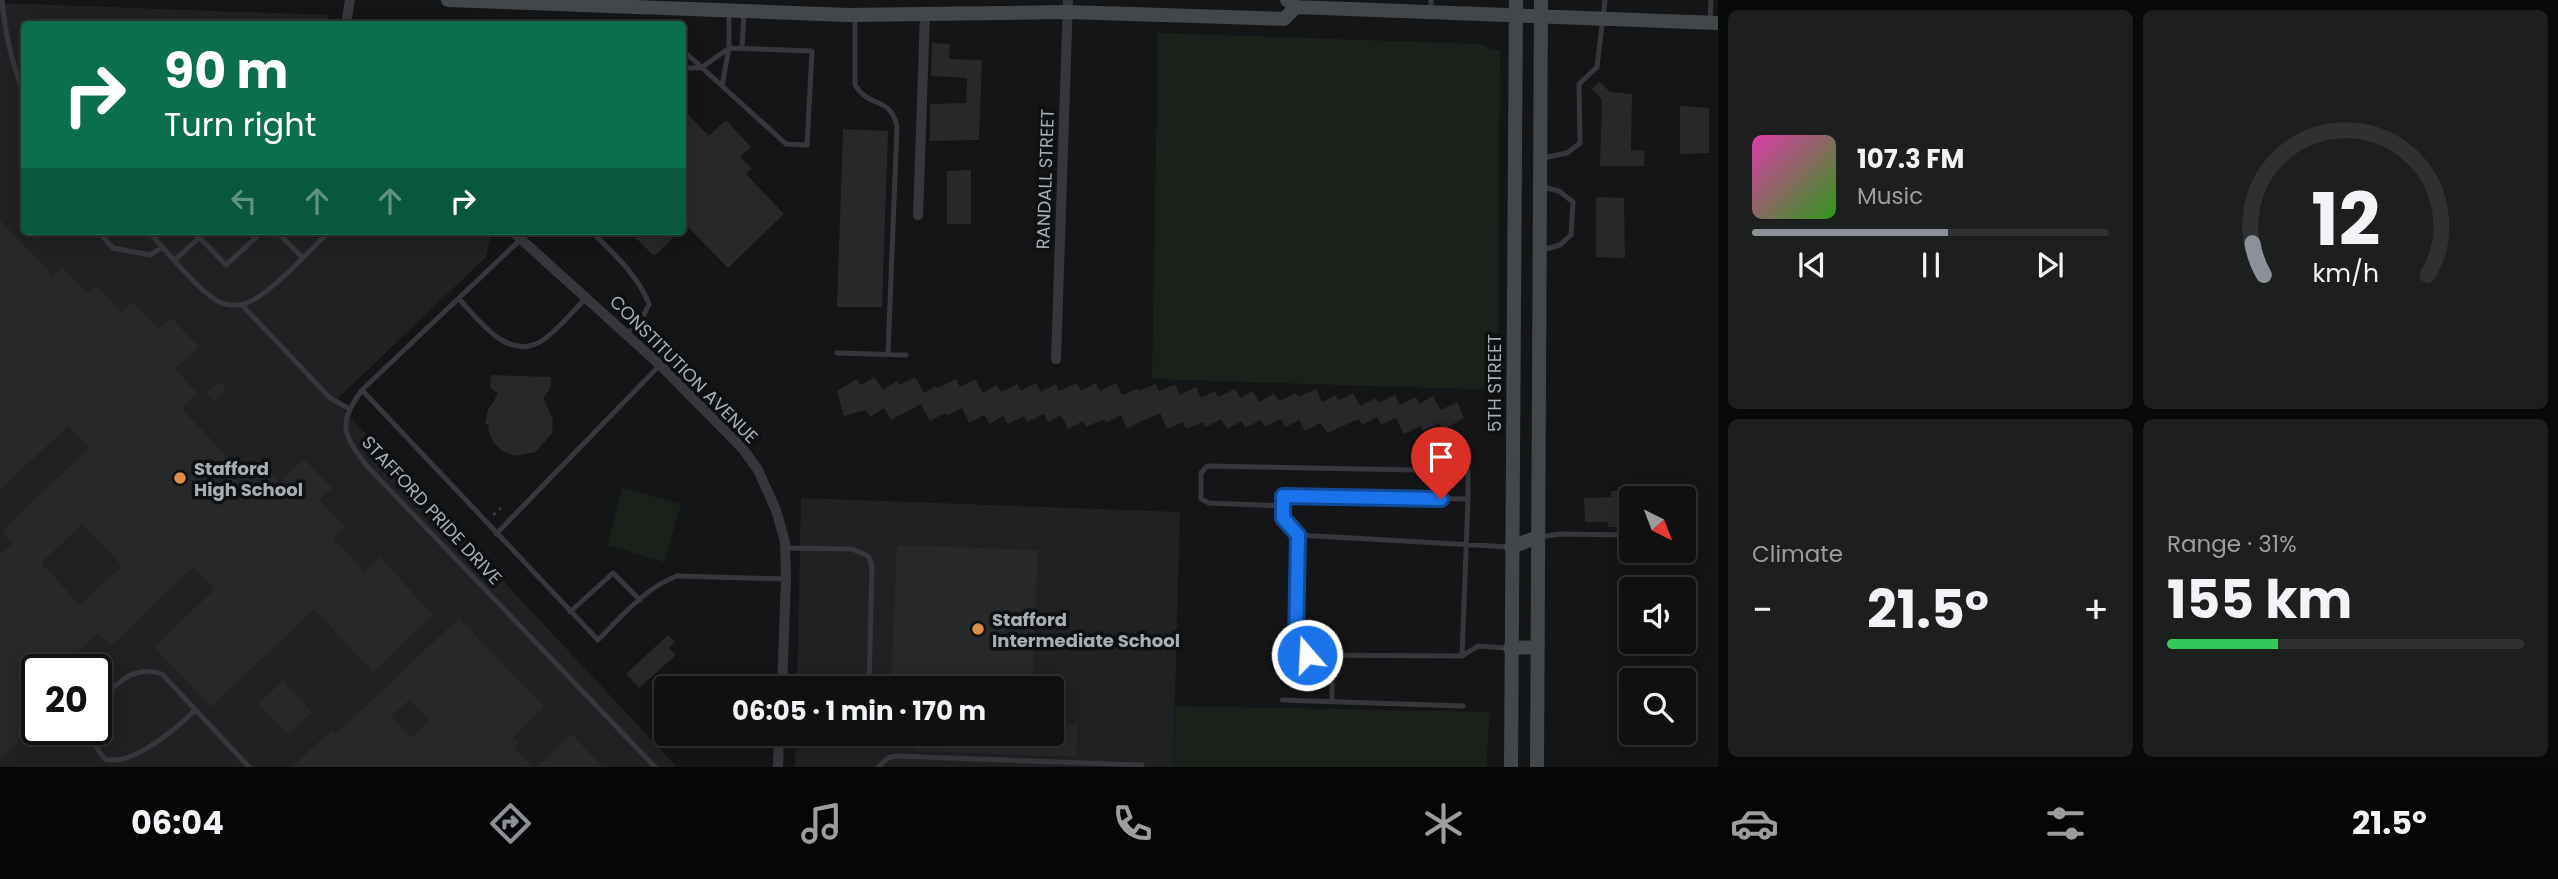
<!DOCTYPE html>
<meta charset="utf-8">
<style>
:root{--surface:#0f1010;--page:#1d1e1e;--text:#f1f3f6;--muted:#9b9d9f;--line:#2f3030;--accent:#8c9099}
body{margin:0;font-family:Poppins,sans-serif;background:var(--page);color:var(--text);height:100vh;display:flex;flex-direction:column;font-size:26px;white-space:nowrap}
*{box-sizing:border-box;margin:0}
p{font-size:23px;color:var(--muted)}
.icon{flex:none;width:38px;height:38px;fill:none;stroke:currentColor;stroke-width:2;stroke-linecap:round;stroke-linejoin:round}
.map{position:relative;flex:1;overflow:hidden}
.panel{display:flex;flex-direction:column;gap:10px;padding:10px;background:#080909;width:840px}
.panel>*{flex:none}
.hud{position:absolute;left:21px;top:21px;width:665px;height:214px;border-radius:7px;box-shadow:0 4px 18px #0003,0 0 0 2px var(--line);background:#0b6e4f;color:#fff;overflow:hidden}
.needle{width:46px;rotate:138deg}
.controls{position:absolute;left:1619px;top:486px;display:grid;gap:14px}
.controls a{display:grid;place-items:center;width:77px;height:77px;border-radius:7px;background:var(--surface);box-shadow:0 4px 18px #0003,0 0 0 2px var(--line);font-size:35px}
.speed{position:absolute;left:21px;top:654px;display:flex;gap:14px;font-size:35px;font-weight:700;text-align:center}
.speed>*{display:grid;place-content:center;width:91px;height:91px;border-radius:50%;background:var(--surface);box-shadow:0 4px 18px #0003,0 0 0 2px var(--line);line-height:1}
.speed .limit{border:4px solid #111;border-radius:10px;background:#fff;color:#111}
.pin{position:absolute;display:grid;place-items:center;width:60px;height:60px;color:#fff;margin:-72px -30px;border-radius:50% 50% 50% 0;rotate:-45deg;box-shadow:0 0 7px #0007}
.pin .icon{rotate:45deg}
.me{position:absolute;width:77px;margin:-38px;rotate:341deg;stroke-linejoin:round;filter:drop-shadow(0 0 5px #0008)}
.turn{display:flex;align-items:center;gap:24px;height:147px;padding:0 28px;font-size:32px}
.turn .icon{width:91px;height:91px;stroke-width:2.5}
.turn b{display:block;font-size:49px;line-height:60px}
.lanes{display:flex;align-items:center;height:66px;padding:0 28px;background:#0003;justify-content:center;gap:35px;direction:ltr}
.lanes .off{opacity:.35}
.big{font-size:52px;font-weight:700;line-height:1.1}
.panel .widget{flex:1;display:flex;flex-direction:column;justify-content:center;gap:10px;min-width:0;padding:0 24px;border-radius:10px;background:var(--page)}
.panel .dial{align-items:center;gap:0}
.dial svg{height:182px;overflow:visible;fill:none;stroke:var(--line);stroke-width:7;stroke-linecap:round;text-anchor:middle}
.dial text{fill:var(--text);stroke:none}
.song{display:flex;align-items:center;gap:21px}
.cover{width:84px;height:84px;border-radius:10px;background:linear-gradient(135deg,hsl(320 70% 55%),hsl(110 70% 35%))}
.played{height:7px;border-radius:4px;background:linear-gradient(90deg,var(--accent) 55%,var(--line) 55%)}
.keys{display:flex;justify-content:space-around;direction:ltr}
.heat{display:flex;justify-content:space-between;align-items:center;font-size:38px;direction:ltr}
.charge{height:10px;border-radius:5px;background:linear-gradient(90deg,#34c759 31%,var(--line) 0)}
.panel .tiles{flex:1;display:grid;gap:10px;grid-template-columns:repeat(2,1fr)}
.trip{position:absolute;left:654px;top:676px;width:410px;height:70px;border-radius:7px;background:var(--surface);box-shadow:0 4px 18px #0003,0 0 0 2px var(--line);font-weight:700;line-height:70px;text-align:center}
.tabs{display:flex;height:112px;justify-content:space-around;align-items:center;background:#060606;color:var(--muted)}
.tabs .icon{width:49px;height:49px}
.tabs .selected{color:var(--accent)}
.tabs b{font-size:32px;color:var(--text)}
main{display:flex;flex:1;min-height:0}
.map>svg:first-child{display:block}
</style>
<main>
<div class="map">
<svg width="1718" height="767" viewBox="0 0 1718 767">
<rect width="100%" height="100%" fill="#141516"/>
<path fill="#202123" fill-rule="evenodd" d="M0 3 327 15 329 24H24V231H488L491 235 486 257 335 401 677 767H0ZM37 670H96V730H37Z
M801 498 1180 512 1173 767H795L796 733H1052V688H797Z"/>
<path fill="#1b201b" d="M1158 33 1482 44 1492 50H1500L1498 390 1152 379Z
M622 488 681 504 664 562 607 545Z
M1175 706 1490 712 1486 767H1173Z"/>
<path fill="#27282a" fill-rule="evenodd" d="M932 43 950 44 949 59 982 60 979 140 930 141V104L966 103 967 78 931 76Z
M1599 81 1610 92 1632 94 1631 150 1645 151 1644 166H1600L1602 100 1592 89Z
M1680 106 1709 108V153L1680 154Z
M682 108 709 136 726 120 751 147 740 157 752 168 746 174 784 214 728 268 682 221Z
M843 129 888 131 882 307H837Z
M971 170V224H947V171Z
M1596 197 1624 198 1625 258 1596 257Z
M0 220 53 276 62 267 87 294 96 285 122 313 133 302 158 329 171 318 199 347 175 369 197 393 181 408 243 473 258 459 280 482 304 459 332 488 319 500 345 527 333 539 365 572 380 557 433 615 373 672 314 609 211 707 154 647 215 589 193 567 111 646 98 633 73 656 87 670H37V724L0 759V555L13 543 2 531 89 448 68 426 0 490ZM82 524 122 566 80 605 41 563Z
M629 231H680L654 256Z
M491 375 551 377 550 389 543 398 553 419 552 433 536 452 514 456 502 451 494 443 489 433 488 424H485L488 410 498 394 490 387Z
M874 377 883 390 897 381 899 385 915 377 924 393 936 386 937 388 956 379 960 387 975 379 983 393 997 385 1001 392 1017 384 1021 391 1036 383 1041 392 1056 384 1059 391 1077 383 1081 391 1096 383 1100 391 1116 383 1122 395 1138 388 1139 391 1156 384 1159 391 1175 384 1180 395 1196 387 1201 398 1215 391 1218 397 1235 389 1240 398 1253 391 1259 402 1274 393 1279 401 1296 393 1298 397 1316 389 1322 402 1336 395 1338 401 1353 393 1360 406 1376 398 1378 403 1395 395 1400 405 1416 397 1419 404 1433 396 1441 410 1457 402 1464 418 1443 430 1439 423 1423 431 1421 426 1404 434 1396 418 1381 425 1377 417 1362 425 1359 419 1327 433 1321 423 1305 431 1299 420 1285 427 1281 419 1265 427 1261 420 1245 428 1242 421 1227 429 1221 419 1206 427 1203 422 1186 429 1183 422 1167 429 1160 413 1127 428 1121 415 1106 423 1104 419 1086 427 1083 421 1068 429 1061 415 1048 422 1044 414 1027 422 1024 416 1008 424 1003 416 989 424 985 415 969 423 962 408 947 416 945 413 930 421 921 404 891 420 884 408 870 417 866 410 844 416 837 391 857 379 861 385Z
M219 382 226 389 214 401 206 393Z
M1611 491H1631V527H1608V522H1585L1584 498 1611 497Z
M897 545 1038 550 1032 688H891Z
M459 618 544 707 513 737 519 743 514 747 533 767H292L331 730 336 734ZM410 699 430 720 411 738 391 717Z
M668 635 675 642 669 648 676 655 639 688 626 674Z
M283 681 312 712 288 735 258 704Z
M1052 715H1063V725H1078L1076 757 915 751 916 733H1052Z
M571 734 603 767H537Z"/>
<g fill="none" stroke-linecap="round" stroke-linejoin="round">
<path stroke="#3c3e41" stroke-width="2.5" stroke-dasharray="3.5 5" stroke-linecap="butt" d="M493 515 501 508"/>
<path stroke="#36373a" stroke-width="5" d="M2 0C5 33 11 62 24 93
M1431 0V12
M855 15V85C871 110 889 95 897 126L888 354
M1710 22 1711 0
M742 48 744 13
M682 54 688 55 786 144 807 145 812 51 729 48 701 68H682
M722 86 729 48V13
M24 117C20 129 21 139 24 151
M1543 158 1567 153 1580 143 1579 84 1597 67 1605 0
M98 231 113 248 150 255 163 247
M148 231C165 249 201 295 222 303 231 307 245 305 253 300 276 288 310 250 330 231
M276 231 302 257
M591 231C613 253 637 274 649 304L642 319 626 335
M199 237 226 265 263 231
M521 239 362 390C338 423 342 434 366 465L655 767
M1542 250 1560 245 1571 235 1573 202 1559 191 1543 187
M175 260 206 231
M459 299C480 321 509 363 543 340 559 329 573 311 586 298
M242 305 330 398 348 408
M837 353 906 355
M362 390 598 640C621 617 646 587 677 576L786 579
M1283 506 1209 503 1201 499V473L1207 466 1468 471V499
M496 534 659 366
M1298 535 1283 518V496L1468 499 1462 656
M1684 536H1689
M1541 537 1559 534 1631 535
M785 548 852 549 868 556 872 565 869 688
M570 612 613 573 640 600
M1507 648 1478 646 1462 656 1307 655 1296 641 1298 535 1510 547
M1282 700 1463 706
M1332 702V656
M96 704C116 685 132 664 162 674L249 767
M90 730C92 741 97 750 105 759 132 767 177 728 195 710
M878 767 888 758 896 756 1142 765"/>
<path stroke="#36373a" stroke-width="10" d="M346 24 350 0
M918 215 925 14
M512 231 660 365 743 449 758 470 776 510 785 542 786 579 782 688
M1056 359 1068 0
M778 767 779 733"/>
<path stroke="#44474a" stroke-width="14" d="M448 0 848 15 1068 12 1284 19 1296 7
M1287 0 1296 7 1718 23
M1511 547 1538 537
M1510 648 1538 647
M1511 767 1516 0
M1537 767 1541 0"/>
</g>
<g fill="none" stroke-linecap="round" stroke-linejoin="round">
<g stroke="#114b97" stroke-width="18">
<path id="route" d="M1307 655 1296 641 1298 535 1283 518V496L1441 499"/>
</g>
<use href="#route" stroke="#1a73e8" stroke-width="12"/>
</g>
<g fill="#dc8d46" stroke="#0f1011" stroke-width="2.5">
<circle cx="180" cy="478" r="7"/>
<circle cx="978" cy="629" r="7"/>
</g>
<g text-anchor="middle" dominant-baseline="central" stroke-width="7" stroke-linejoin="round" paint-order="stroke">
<g font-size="18" fill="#a8aeb4" stroke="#0f1011">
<text transform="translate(1045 179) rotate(-88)">RANDALL STREET</text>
<text transform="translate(684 369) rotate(45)">CONSTITUTION AVENUE</text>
<text transform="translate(1494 383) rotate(-90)">5TH STREET</text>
<text transform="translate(432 510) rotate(47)">STAFFORD PRIDE DRIVE</text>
</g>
<g font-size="18" font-weight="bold" fill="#a8aeb4" stroke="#0f1011" text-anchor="start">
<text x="194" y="468">Stafford<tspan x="194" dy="21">High School</tspan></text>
<text x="992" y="619">Stafford<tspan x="992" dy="21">Intermediate School</tspan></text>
</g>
</g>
</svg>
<div class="controls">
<a><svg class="needle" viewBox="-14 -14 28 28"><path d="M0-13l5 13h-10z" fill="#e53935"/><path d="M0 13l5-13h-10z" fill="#9b9d9f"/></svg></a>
<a><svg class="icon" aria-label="sound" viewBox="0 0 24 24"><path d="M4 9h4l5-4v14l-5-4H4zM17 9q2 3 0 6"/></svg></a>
<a><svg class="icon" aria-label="search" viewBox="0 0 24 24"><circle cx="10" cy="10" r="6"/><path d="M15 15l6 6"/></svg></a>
</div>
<div class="speed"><div class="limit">20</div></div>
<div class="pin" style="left:1441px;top:499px;background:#d93025"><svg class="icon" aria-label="arrive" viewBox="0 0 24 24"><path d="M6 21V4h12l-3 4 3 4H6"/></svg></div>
<svg class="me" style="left:1307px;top:655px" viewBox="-20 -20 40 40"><circle r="17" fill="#1a73e8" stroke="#fff" stroke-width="3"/><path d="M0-11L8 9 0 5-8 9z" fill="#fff"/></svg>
<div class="trip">06:05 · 1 min · 170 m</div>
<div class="hud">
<div class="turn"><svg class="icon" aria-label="right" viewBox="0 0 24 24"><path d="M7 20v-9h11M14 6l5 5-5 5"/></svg><div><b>90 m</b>Turn right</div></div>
<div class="lanes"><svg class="icon off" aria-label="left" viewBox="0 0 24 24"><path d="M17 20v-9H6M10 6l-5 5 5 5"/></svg><svg class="icon off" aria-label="ahead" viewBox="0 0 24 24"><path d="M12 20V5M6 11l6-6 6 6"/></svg><svg class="icon off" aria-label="ahead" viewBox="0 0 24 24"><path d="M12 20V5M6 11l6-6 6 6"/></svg><svg class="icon" aria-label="right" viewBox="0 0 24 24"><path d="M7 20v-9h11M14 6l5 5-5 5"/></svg></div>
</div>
</div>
<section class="panel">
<div class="tiles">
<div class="widget">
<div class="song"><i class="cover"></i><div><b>107.3 FM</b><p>Music</p></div></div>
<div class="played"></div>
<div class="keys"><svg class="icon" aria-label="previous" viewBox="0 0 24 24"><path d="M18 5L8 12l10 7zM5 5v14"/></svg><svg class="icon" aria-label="pause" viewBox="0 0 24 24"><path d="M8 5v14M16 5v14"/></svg><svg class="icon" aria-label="next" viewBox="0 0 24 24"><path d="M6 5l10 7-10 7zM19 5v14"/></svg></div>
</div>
<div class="widget dial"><svg viewBox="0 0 100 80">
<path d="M14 69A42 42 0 1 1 86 69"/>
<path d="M14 69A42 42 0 0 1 9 55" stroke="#8c9099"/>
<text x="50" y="56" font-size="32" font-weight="700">12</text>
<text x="50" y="72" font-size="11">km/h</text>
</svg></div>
<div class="widget"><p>Climate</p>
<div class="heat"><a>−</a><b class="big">21.5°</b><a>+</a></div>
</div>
<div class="widget"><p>Range · 31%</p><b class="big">155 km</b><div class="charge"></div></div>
</div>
</section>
</main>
<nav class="tabs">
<b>06:04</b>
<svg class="icon selected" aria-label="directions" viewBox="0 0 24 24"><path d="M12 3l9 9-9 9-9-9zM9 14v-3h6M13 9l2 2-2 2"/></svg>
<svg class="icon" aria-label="music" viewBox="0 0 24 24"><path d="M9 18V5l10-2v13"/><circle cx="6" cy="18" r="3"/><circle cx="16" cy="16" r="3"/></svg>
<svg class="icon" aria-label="phone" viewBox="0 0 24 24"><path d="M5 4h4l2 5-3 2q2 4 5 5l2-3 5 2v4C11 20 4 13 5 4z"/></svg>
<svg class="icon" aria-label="climate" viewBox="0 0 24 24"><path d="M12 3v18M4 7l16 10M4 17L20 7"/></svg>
<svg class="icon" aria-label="car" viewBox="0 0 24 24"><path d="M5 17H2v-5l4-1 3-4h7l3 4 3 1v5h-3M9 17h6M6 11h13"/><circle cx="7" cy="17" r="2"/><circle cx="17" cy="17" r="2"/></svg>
<svg class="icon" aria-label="filters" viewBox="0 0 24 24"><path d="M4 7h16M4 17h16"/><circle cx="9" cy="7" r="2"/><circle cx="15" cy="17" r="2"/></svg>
<b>21.5°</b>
</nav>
